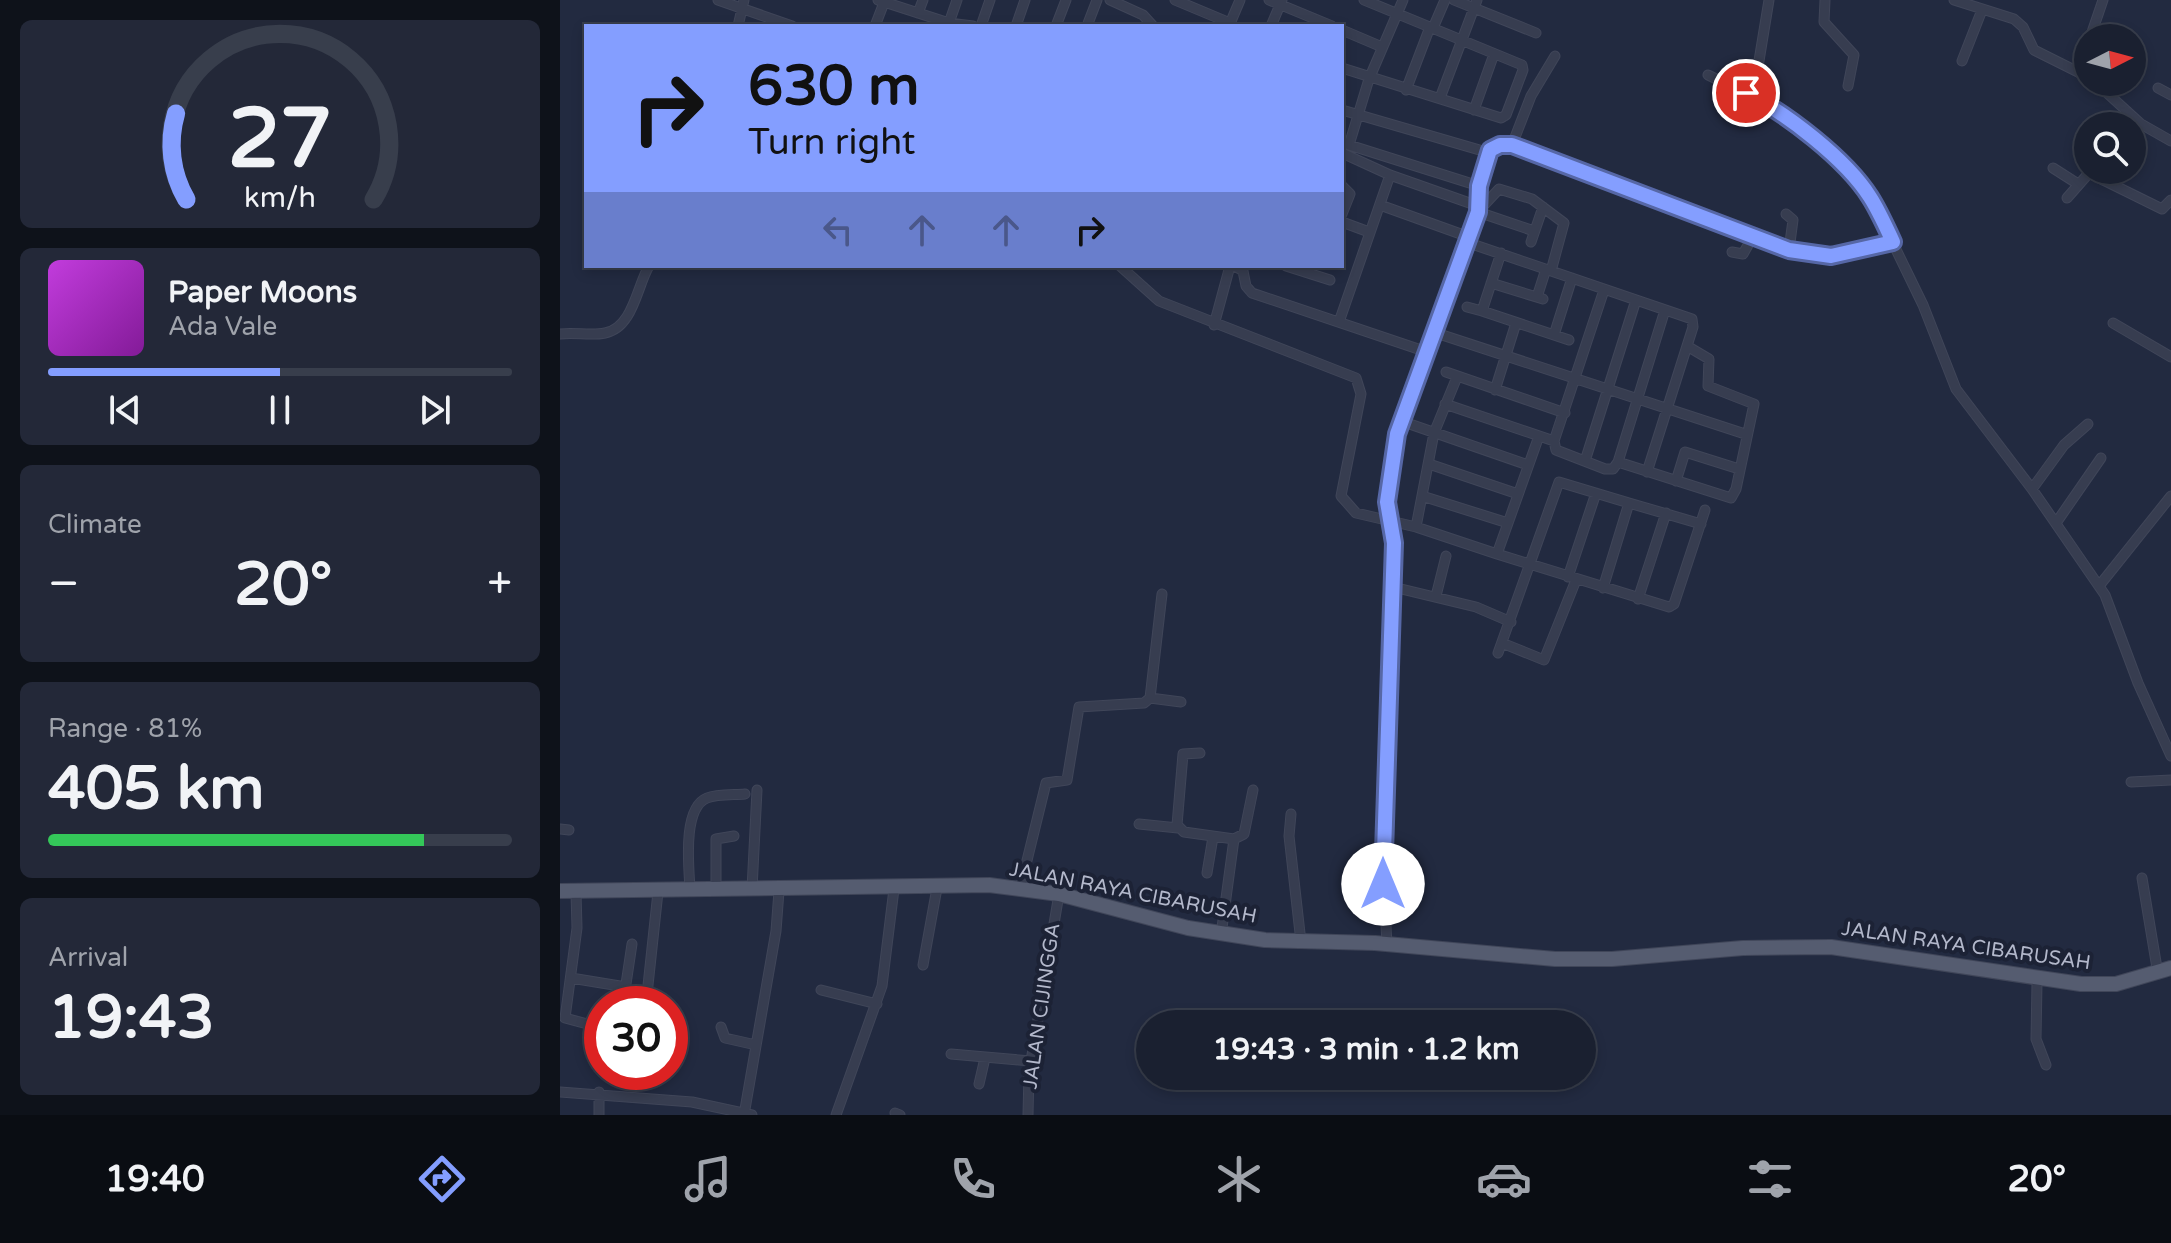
<!DOCTYPE html>
<meta charset="utf-8">
<style>
:root{--surface:#1a2030;--page:#232838;--text:#f1f3f6;--muted:#9fa3ab;--line:#383e4c;--accent:#849eff}
body{margin:0;font-family:"Varela Round",sans-serif;background:var(--page);color:var(--text);height:100vh;display:flex;flex-direction:column;font-size:30px;white-space:nowrap}
*{box-sizing:border-box;margin:0}
p{font-size:26px;color:var(--muted)}
.icon{flex:none;width:44px;height:44px;fill:none;stroke:currentColor;stroke-width:2;stroke-linecap:round;stroke-linejoin:round}
.map{position:relative;flex:1;overflow:hidden}
.details{display:flex;flex-direction:column;gap:20px;padding:20px;background:#0e121a;width:560px}
.details>*{flex:none}
.top-card{position:absolute;left:24px;top:24px;width:760px;height:244px;border-radius:0px;box-shadow:0 4px 12px #0003,0 0 0 2px var(--line);background:#849eff;color:#111;overflow:hidden}
.needle{width:52px;rotate:84deg}
.fabs{position:absolute;left:1514px;top:24px;display:grid;gap:16px}
.fabs a{display:grid;place-items:center;width:72px;height:72px;border-radius:50%;background:var(--surface);box-shadow:0 4px 12px #0003,0 0 0 2px var(--line);font-size:40px}
.speed{position:absolute;left:24px;top:986px;display:flex;gap:16px;font-size:40px;font-weight:700;text-align:center}
.speed>*{display:grid;place-content:center;width:104px;height:104px;border-radius:50%;background:var(--surface);box-shadow:0 4px 12px #0003,0 0 0 2px var(--line);line-height:1}
.speed .limit{border:12px solid #d22;background:#fff;color:#111}
.pin{position:absolute;display:grid;place-items:center;width:68px;height:68px;color:#fff;margin:-34px;border:4px solid #fff;border-radius:50%;box-shadow:0 2px 8px #0007}
.me{position:absolute;width:88px;margin:-44px;rotate:0deg;stroke-linejoin:round;filter:drop-shadow(0 0 6px #0008)}
.turn{display:flex;align-items:center;gap:28px;height:168px;padding:0 32px;font-size:36px}
.turn .icon{width:104px;height:104px;stroke-width:2.5}
.turn b{display:block;font-size:56px;line-height:68px}
.lanes{display:flex;align-items:center;height:76px;padding:0 32px;background:#0003;justify-content:center;gap:40px;direction:ltr}
.lanes .off{opacity:.35}
.big{font-size:60px;font-weight:800;line-height:1.1}
.details .widget{flex:1;display:flex;flex-direction:column;justify-content:center;gap:12px;min-width:0;padding:0 28px;border-radius:12px;background:var(--page)}
.details .dial{align-items:center;gap:0}
.dial svg{height:208px;overflow:visible;fill:none;stroke:var(--line);stroke-width:7;stroke-linecap:round;text-anchor:middle}
.dial text{fill:var(--text);stroke:none}
.song{display:flex;align-items:center;gap:24px}
.cover{width:96px;height:96px;border-radius:12px;background:linear-gradient(135deg,hsl(290 70% 55%),hsl(290 70% 35%))}
.played{height:8px;border-radius:4px;background:linear-gradient(90deg,var(--accent) 50%,var(--line) 50%)}
.keys{display:flex;justify-content:space-around;direction:ltr}
.heat{display:flex;justify-content:space-between;align-items:center;font-size:44px;direction:ltr}
.charge{height:12px;border-radius:6px;background:linear-gradient(90deg,#34c759 81%,var(--line) 0)}
.trip{position:absolute;left:576px;top:1010px;width:460px;height:80px;border-radius:40px;background:var(--surface);box-shadow:0 4px 12px #0003,0 0 0 2px var(--line);font-weight:800;line-height:80px;text-align:center}
.dock{display:flex;height:128px;justify-content:space-around;align-items:center;background:#0a0d13;color:var(--muted)}
.dock .icon{width:56px;height:56px}
.dock .active{color:var(--accent)}
.dock b{font-size:36px;color:var(--text)}
main{display:flex;flex:1;min-height:0}
.map>svg:first-child{display:block}
</style>
<main>
<section class="details">
<div class="widget dial"><svg viewBox="0 0 100 80">
<path d="M14 69A42 42 0 1 1 86 69"/>
<path d="M14 69A42 42 0 0 1 10 36" stroke="#849eff"/>
<text x="50" y="56" font-size="32" font-weight="700">27</text>
<text x="50" y="72" font-size="11">km/h</text>
</svg></div>
<div class="widget">
<div class="song"><i class="cover"></i><div><b>Paper Moons</b><p>Ada Vale</p></div></div>
<div class="played"></div>
<div class="keys"><svg class="icon" aria-label="previous" viewBox="0 0 24 24"><path d="M18 5L8 12l10 7zM5 5v14"/></svg><svg class="icon" aria-label="pause" viewBox="0 0 24 24"><path d="M8 5v14M16 5v14"/></svg><svg class="icon" aria-label="next" viewBox="0 0 24 24"><path d="M6 5l10 7-10 7zM19 5v14"/></svg></div>
</div>
<div class="widget"><p>Climate</p>
<div class="heat"><a>−</a><b class="big">20°</b><a>+</a></div>
</div>
<div class="widget"><p>Range · 81%</p><b class="big">405 km</b><div class="charge"></div></div>
<div class="widget"><p>Arrival</p><b class="big">19:43</b></div>
</section>
<div class="map">
<svg width="1611" height="1115" viewBox="0 0 1611 1115">
<rect width="100%" height="100%" fill="#222a40"/>
<g fill="none" stroke-linecap="round" stroke-linejoin="round">
<g stroke="#404659" stroke-width="11">
<path id="street" d="M158 0 232 26
M318 0 389 23 413 26
M550 0 583 15 593 26
M615 0 670 23
M709 0 772 26
M843 0 809 79 789 145 919 186 930 150
M894 0 976 33
M1209 0 1197 73 1198 99 1269 153 1310 196 1363 305 1396 389 1472 489 1545 595 1578 683 1611 756
M1265 0 1264 22 1294 55 1288 86
M1394 0 1454 19 1463 27 1474 50 1528 77
M358 13 363 0
M389 23 397 0
M178 26 184 0
M315 26 325 0
M421 26 430 0
M456 26 465 0
M496 26 506 0
M527 26 537 0
M669 26 680 0
M711 26 722 0
M873 28 885 0
M782 30 822 47
M1530 38 1543 0
M1402 61 1422 10
M782 68 941 118 946 115 963 70 962 65 804 0
M1519 72 1528 45
M1148 75 1198 99
M1535 82 1581 124 1611 141
M1598 88 1611 95
M846 90 870 27
M880 98 917 0
M782 110 923 151 952 145 1115 210 1235 252 1278 255 1333 242
M914 110 934 54
M952 145 971 96 995 56
M782 153 830 175 918 206 925 204 939 189 972 199 1004 223 991 271
M1493 168 1518 184
M782 186 790 194 782 214
M1507 198 1529 173 1602 209 1611 200
M820 205 909 237
M918 212 974 231
M1226 214 1233 220 1229 250
M782 222 809 232
M906 242 1132 319 1133 327 1087 472
M971 242 983 207
M1172 252 1183 254 1192 238
M941 253 922 311 1009 340
M560 266 599 301 796 378 801 394 781 496 796 513 856 527 937 554 979 436
M675 266 683 271 686 286 692 293 867 352
M726 266 770 280
M931 283 983 299
M1044 290 994 441 996 450 1045 469H1053L1058 462 1171 498 1176 489 1194 404 1148 386 1149 359 1127 346
M977 297 986 269
M907 307 922 311
M779 322 830 175
M1553 323 1611 357
M654 325 670 266
M873 332 1185 434
M0 334C15 332 31 336 45 333 73 328 77 286 89 266
M994 335 1012 278
M886 372 1005 413
M935 390 956 323
M885 404 994 441
M841 421 968 465
M1025 461 1076 300
M1058 462 1105 310
M869 464 958 494
M1116 481 1125 452 1179 469
M1472 489 1504 445 1528 424
M862 496 948 523
M1496 523 1541 458
M856 527 874 433 897 377
M937 554 1109 607 1114 604 1145 510
M1008 577 1036 493
M1539 586 1611 496
M833 587 916 607 951 622
M1043 588 1069 503 1141 524
M876 596 886 556
M1078 599 1106 513
M942 643 984 660 1016 580
M938 653 999 482 1069 503
M590 698 621 702
M640 753 623 754 617 825 624 832 674 839 661 935
M1571 782 1611 780
M731 814 729 836 741 942
M579 824 618 828
M0 829 9 830
M674 839 684 834 693 790
M647 873 653 837
M1582 878 1598 974
M130 889C129 868 122 808 147 798 157 794 173 795 185 794
M156 889V839L174 836
M192 889 197 790
M460 889 486 783 507 780 519 707 584 703 590 698 602 594
M16 893 17 928 5 1018 42 1028
M827 946 823 863 834 543 827 502 837 434 918 212 919 186
M363 965 377 888
M11 978 66 987
M1477 983 1476 1039 1486 1065
M261 990 317 1004
M63 1004 72 944
M86 1004 98 892
M161 1027 165 1038 196 1045
M391 1054 471 1061
M78 1075 79 1072
M419 1084 425 1058
M0 1092 132 1102 192 1115
M335 1113 340 1115
M39 1115V1092
M184 1115 216 931 219 891
M276 1115 322 986 334 889
M468 1115 469 1073 499 894"/>
</g>
<g stroke="#404659" stroke-width="16">
<path id="primary" d="M0 891 429 885 499 894 628 928 705 940 815 943 995 959H1052L1183 948 1271 947 1521 984H1556L1611 968"/>
</g>
<use href="#street" stroke="#373d50" stroke-width="9"/>
<use href="#primary" stroke="#555c70" stroke-width="14"/>
</g>
<g fill="none" stroke-linecap="round" stroke-linejoin="round">
<g stroke="#5667a6" stroke-width="20">
<path id="route" d="M823 884 834 543 827 502 837 434 918 212 919 186 930 150 940 145H952L1229 250 1271 256 1333 242C1326 227 1319 211 1310 197 1286 159 1226 113 1186 93"/>
</g>
<use href="#route" stroke="#849eff" stroke-width="14"/>
</g>
<g text-anchor="middle" dominant-baseline="central" stroke-width="8" stroke-linejoin="round" paint-order="stroke">
<g font-size="20" fill="#b3b8cb" stroke="#1c2235">
<text transform="translate(573 893) rotate(11)">JALAN RAYA CIBARUSAH</text>
<text transform="translate(1406 946) rotate(8)">JALAN RAYA CIBARUSAH</text>
<text transform="translate(482 1006) rotate(-82)">JALAN CIJINGGA</text>
</g>
</g>
</svg>
<div class="fabs">
<a><svg class="needle" viewBox="-14 -14 28 28"><path d="M0-13l5 13h-10z" fill="#e53935"/><path d="M0 13l5-13h-10z" fill="#9fa3ab"/></svg></a>
<a><svg class="icon" aria-label="search" viewBox="0 0 24 24"><circle cx="10" cy="10" r="6"/><path d="M15 15l6 6"/></svg></a>
</div>
<div class="speed"><div class="limit">30</div></div>
<div class="pin" style="left:1186px;top:93px;background:#d93025"><svg class="icon" aria-label="arrive" viewBox="0 0 24 24"><path d="M6 21V4h12l-3 4 3 4H6"/></svg></div>
<svg class="me" style="left:823px;top:884px" viewBox="-20 -20 40 40"><circle r="19" fill="#fff"/><path d="M0-13L10 11 0 6-10 11z" fill="#849eff"/></svg>
<div class="trip">19:43 · 3 min · 1.2 km</div>
<div class="top-card">
<div class="turn"><svg class="icon" aria-label="right" viewBox="0 0 24 24"><path d="M7 20v-9h11M14 6l5 5-5 5"/></svg><div><b>630 m</b>Turn right</div></div>
<div class="lanes"><svg class="icon off" aria-label="left" viewBox="0 0 24 24"><path d="M17 20v-9H6M10 6l-5 5 5 5"/></svg><svg class="icon off" aria-label="ahead" viewBox="0 0 24 24"><path d="M12 20V5M6 11l6-6 6 6"/></svg><svg class="icon off" aria-label="ahead" viewBox="0 0 24 24"><path d="M12 20V5M6 11l6-6 6 6"/></svg><svg class="icon" aria-label="right" viewBox="0 0 24 24"><path d="M7 20v-9h11M14 6l5 5-5 5"/></svg></div>
</div>
</div>
</main>
<nav class="dock">
<b>19:40</b>
<svg class="icon active" aria-label="directions" viewBox="0 0 24 24"><path d="M12 3l9 9-9 9-9-9zM9 14v-3h6M13 9l2 2-2 2"/></svg>
<svg class="icon" aria-label="music" viewBox="0 0 24 24"><path d="M9 18V5l10-2v13"/><circle cx="6" cy="18" r="3"/><circle cx="16" cy="16" r="3"/></svg>
<svg class="icon" aria-label="phone" viewBox="0 0 24 24"><path d="M5 4h4l2 5-3 2q2 4 5 5l2-3 5 2v4C11 20 4 13 5 4z"/></svg>
<svg class="icon" aria-label="climate" viewBox="0 0 24 24"><path d="M12 3v18M4 7l16 10M4 17L20 7"/></svg>
<svg class="icon" aria-label="car" viewBox="0 0 24 24"><path d="M5 17H2v-5l4-1 3-4h7l3 4 3 1v5h-3M9 17h6M6 11h13"/><circle cx="7" cy="17" r="2"/><circle cx="17" cy="17" r="2"/></svg>
<svg class="icon" aria-label="filters" viewBox="0 0 24 24"><path d="M4 7h16M4 17h16"/><circle cx="9" cy="7" r="2"/><circle cx="15" cy="17" r="2"/></svg>
<b>20°</b>
</nav>
